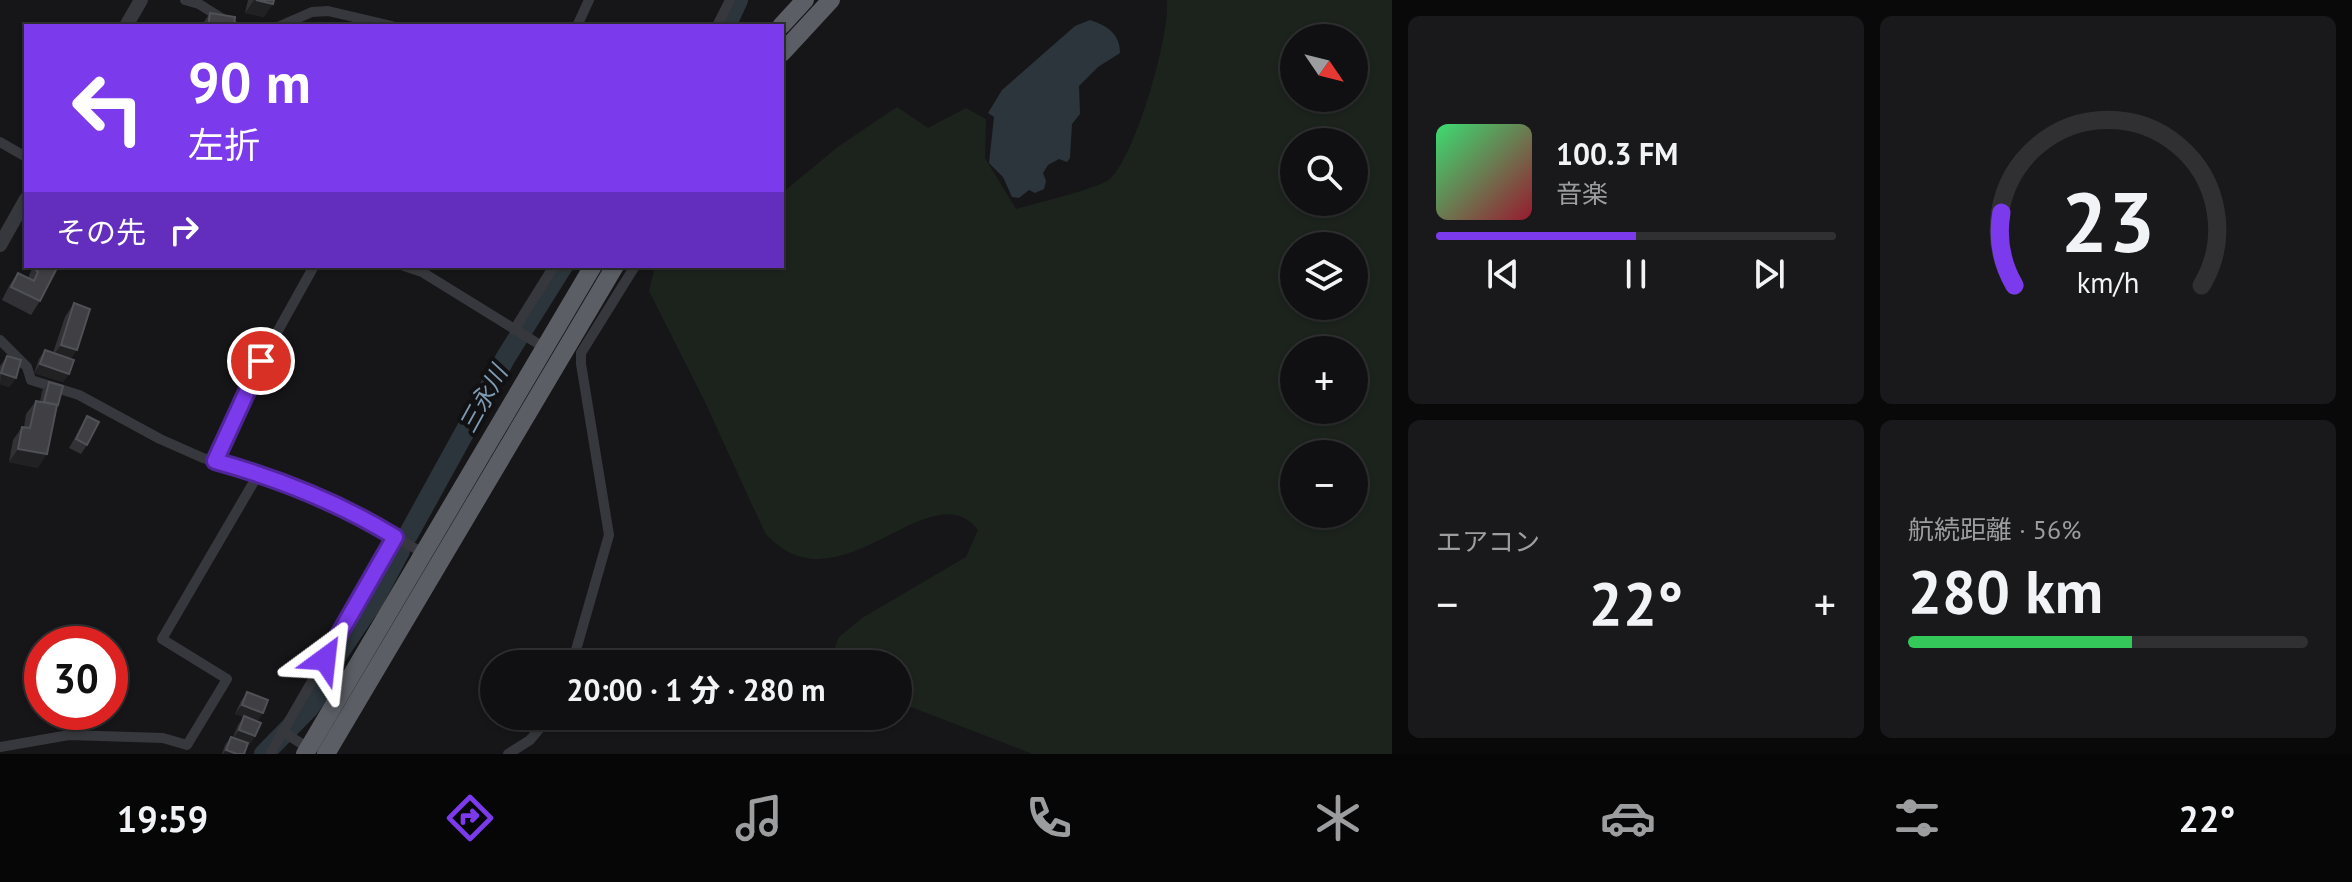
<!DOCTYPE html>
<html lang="ja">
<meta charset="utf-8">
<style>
:root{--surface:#101012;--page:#19191b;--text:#f1f3f6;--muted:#9c9d9f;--line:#303032;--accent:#7c3aed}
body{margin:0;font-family:"PT Sans","Noto Sans JP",sans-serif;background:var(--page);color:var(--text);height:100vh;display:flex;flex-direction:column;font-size:30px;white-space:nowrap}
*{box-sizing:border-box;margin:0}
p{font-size:26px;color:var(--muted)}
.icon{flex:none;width:44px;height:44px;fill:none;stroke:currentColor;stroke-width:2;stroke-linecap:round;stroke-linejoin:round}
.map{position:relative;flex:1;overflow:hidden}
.side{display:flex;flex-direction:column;gap:16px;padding:16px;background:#09090a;width:960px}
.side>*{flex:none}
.hud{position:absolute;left:24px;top:24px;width:760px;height:244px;border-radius:0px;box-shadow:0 2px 6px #0004,0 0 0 2px var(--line);background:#7c3aed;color:#fff;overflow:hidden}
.needle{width:52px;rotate:125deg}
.tools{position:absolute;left:1280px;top:24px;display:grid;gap:16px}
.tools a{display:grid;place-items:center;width:88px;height:88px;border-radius:50%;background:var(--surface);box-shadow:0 2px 6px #0004,0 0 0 2px var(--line);font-size:40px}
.speed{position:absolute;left:24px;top:626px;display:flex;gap:16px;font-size:40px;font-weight:700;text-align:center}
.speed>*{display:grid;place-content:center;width:104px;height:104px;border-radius:50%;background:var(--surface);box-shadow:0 2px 6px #0004,0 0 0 2px var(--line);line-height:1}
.speed .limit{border:12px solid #d22;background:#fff;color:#111}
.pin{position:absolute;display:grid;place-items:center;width:68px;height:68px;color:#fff;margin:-34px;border:4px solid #fff;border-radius:50%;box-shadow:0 2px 8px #0007}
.me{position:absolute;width:88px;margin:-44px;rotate:30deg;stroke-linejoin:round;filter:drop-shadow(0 0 6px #0008)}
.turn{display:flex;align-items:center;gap:28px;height:168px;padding:0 32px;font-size:36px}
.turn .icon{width:104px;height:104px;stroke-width:2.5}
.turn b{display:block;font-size:56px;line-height:68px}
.then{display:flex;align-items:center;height:76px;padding:0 32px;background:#0003;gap:16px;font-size:30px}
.big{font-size:60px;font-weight:800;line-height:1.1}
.side .widget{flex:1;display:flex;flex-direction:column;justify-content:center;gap:12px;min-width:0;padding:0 28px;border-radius:12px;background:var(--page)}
.side .dial{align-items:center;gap:0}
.dial svg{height:208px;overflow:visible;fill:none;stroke:var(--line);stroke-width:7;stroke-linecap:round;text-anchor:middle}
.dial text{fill:var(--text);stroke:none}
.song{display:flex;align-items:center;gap:24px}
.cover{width:96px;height:96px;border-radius:12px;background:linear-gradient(135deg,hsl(140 70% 55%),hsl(350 70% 35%))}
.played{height:8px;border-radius:4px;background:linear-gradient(90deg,var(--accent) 50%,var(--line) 50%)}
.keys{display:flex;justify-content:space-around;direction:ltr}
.heat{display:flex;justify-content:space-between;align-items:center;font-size:44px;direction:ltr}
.charge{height:12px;border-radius:6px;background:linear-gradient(90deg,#34c759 56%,var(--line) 0)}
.side .tiles{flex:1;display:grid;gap:16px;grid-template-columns:repeat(2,1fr)}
.trip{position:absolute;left:480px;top:650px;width:432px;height:80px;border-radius:40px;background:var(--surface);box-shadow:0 2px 6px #0004,0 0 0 2px var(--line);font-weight:800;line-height:80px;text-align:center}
.dock{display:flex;height:128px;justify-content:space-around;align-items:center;background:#060607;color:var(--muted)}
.dock .icon{width:56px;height:56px}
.dock .active{color:var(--accent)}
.dock b{font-size:36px;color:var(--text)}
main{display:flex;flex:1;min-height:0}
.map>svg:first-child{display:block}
</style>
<main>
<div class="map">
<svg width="1392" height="754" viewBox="0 0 1392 754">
<rect width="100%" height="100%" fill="#161618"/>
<path fill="#1c231d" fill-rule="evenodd" d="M1167 0H1392V754H1033L898 702V664H837L832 655 839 637 862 618 966 557 978 530C930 468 838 616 765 533L705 402 649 291 655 266H782V193L839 146 897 107 928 128 966 108 986 119 985 158 1016 209C1033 204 1100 188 1110 179 1136 154 1170 36 1167 0ZM1294 38H1354V98H1294ZM1294 142H1354V202H1294ZM1294 246H1354V306H1294ZM1294 350H1354V410H1294ZM1294 454H1354V514H1294Z"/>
<path fill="#2c353c" d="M1090 20C1108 26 1120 34 1120 53L1098 67 1079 86 1080 114 1072 124 1070 158 1067 162 1059 159 1048 165 1043 173 1046 181 1044 189 1035 193 1029 190 1019 198 1012 197 1003 177 989 163 994 117 988 113 1002 90 1075 26Z"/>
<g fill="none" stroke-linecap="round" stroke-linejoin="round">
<path stroke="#2c353c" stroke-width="20" d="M726 26 738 0
M408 535 506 357 563 266
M264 754 309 708 326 684 334 660 373 602 400 551"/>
<path stroke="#37383d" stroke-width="10" d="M185 0 199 4 234 26
M280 26 312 12 328 11 392 26
M577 26 589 0
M717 26 730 0
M0 142 26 157
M404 266 422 272 545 348
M514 330 554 266
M0 340 27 367 31 380 79 395 160 439 203 458 286 482 347 509 423 553
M215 461 261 361 314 266
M572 664 609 535 581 364V353L635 266
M282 731 308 748
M0 747 69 735 163 738 187 745 227 679 162 639 259 473
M270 754 395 537
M508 754 530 740 550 716"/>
<path stroke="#37383d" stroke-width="14" d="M126 26 141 0
M0 245 26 199"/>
<path stroke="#5b5e65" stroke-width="18" d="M781 26 805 0
M782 53 831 0
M305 754 593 266
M326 754 615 266"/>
</g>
<path fill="#323236" d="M248 0H274L264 17 245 13Z
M210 13 234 26H201Z
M33 266H58L40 301 31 315 2 300 9 286 18 273 28 278Z
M74 303 69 374 63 382 34 373 39 359 45 350 53 353 65 317Z
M7 356 16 378 9 387 0 384V366Z
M49 382 56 408 38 468 9 462 13 440 22 427H24L26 414 36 401 40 402 42 391Z
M87 416V445L81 454 69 448Z
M247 692 257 721 255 736 249 745 248 744 244 754H222L225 745 231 737H233L238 725 244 717 235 714 241 701Z"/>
<path fill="#212124" d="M254 0 273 4 264 17 245 13Z
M61 345 77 350 68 363 51 358Z
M40 364 69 374 63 382 34 373Z
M1 373 16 378 9 387 0 384Z
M18 449 47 454 38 468 9 462Z
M242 705 263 713 257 722 235 714Z
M239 730 255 736 249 745 233 738Z
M226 750 237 754H223Z"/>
<path fill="#3f3f44" stroke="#4f5156" stroke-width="2" d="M256 0H274L273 4Z
M210 13 235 17 234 26H208Z
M36 266H58L40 301 11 287 18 273 34 281 38 272 35 269Z
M74 303 90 309 77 350 61 345Z
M45 350 74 360 69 374 40 364Z
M7 356 21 360 16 378 1 373Z
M49 382 63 386 58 405 44 402Z
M36 401 57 405 47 454 18 449 22 427 30 428Z
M87 416 99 422 87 445 76 439Z
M247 692 268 700 263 713 242 705Z
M244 716 261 723 255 736 239 730Z
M231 737 248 743 244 754H237L226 750Z"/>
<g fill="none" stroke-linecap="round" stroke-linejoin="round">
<g stroke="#51269a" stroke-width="20">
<path id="route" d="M261 361 215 461C280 479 338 502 395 537L325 659"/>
</g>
<use href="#route" stroke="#7c3aed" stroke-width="14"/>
</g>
<g text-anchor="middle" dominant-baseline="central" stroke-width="8" stroke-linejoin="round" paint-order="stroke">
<g font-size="24" font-style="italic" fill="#7f9bb3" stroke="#111113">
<text transform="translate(483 399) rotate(-61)">三永川</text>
</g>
</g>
</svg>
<div class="tools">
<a><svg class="needle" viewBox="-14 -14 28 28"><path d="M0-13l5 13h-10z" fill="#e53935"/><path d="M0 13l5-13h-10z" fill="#9c9d9f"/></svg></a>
<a><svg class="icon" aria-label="search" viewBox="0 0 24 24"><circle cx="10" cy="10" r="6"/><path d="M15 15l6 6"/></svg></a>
<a><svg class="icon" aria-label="layers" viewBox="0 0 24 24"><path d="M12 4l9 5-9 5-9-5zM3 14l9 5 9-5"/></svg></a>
<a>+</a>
<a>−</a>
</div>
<div class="speed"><div class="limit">30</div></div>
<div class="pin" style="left:261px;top:361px;background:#d93025"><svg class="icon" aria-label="arrive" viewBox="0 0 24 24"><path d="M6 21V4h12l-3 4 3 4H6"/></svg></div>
<svg class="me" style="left:325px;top:659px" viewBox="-20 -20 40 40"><path d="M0-17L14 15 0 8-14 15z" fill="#7c3aed" stroke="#fff" stroke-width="4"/></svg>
<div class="trip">20:00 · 1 分 · 280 m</div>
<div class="hud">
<div class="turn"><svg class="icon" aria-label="left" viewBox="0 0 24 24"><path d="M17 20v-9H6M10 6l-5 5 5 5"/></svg><div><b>90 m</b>左折</div></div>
<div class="then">その先<svg class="icon" aria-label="right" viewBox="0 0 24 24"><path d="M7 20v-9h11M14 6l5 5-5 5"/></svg></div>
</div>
</div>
<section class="side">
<div class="tiles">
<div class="widget">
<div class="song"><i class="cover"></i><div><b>100.3 FM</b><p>音楽</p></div></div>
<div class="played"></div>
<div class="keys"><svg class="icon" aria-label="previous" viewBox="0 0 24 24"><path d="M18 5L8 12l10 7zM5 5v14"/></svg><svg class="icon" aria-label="pause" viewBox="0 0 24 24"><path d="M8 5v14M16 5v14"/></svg><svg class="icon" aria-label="next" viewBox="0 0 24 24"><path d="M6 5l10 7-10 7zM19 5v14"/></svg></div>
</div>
<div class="widget dial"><svg viewBox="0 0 100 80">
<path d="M14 69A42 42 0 1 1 86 69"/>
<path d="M14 69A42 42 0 0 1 9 41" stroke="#7c3aed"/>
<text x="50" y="56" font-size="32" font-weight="700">23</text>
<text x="50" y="72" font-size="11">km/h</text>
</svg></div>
<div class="widget"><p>エアコン</p>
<div class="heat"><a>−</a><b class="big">22°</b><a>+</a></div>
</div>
<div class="widget"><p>航続距離 · 56%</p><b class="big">280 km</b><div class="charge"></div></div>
</div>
</section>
</main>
<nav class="dock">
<b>19:59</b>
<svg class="icon active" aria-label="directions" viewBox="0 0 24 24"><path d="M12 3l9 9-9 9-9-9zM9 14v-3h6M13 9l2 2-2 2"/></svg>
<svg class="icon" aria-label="music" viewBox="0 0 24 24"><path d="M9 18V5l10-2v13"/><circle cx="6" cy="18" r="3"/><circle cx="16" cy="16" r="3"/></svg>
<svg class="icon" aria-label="phone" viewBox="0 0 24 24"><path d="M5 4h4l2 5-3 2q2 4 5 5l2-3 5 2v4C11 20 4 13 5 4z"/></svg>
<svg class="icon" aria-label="climate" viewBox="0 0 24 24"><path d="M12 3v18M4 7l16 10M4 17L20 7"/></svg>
<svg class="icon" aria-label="car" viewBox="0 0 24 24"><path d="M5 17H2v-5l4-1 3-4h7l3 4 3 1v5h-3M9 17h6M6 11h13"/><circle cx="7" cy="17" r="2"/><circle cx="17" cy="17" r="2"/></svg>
<svg class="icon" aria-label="filters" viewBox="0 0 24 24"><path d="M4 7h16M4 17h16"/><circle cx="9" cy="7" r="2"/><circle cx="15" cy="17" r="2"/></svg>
<b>22°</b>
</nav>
